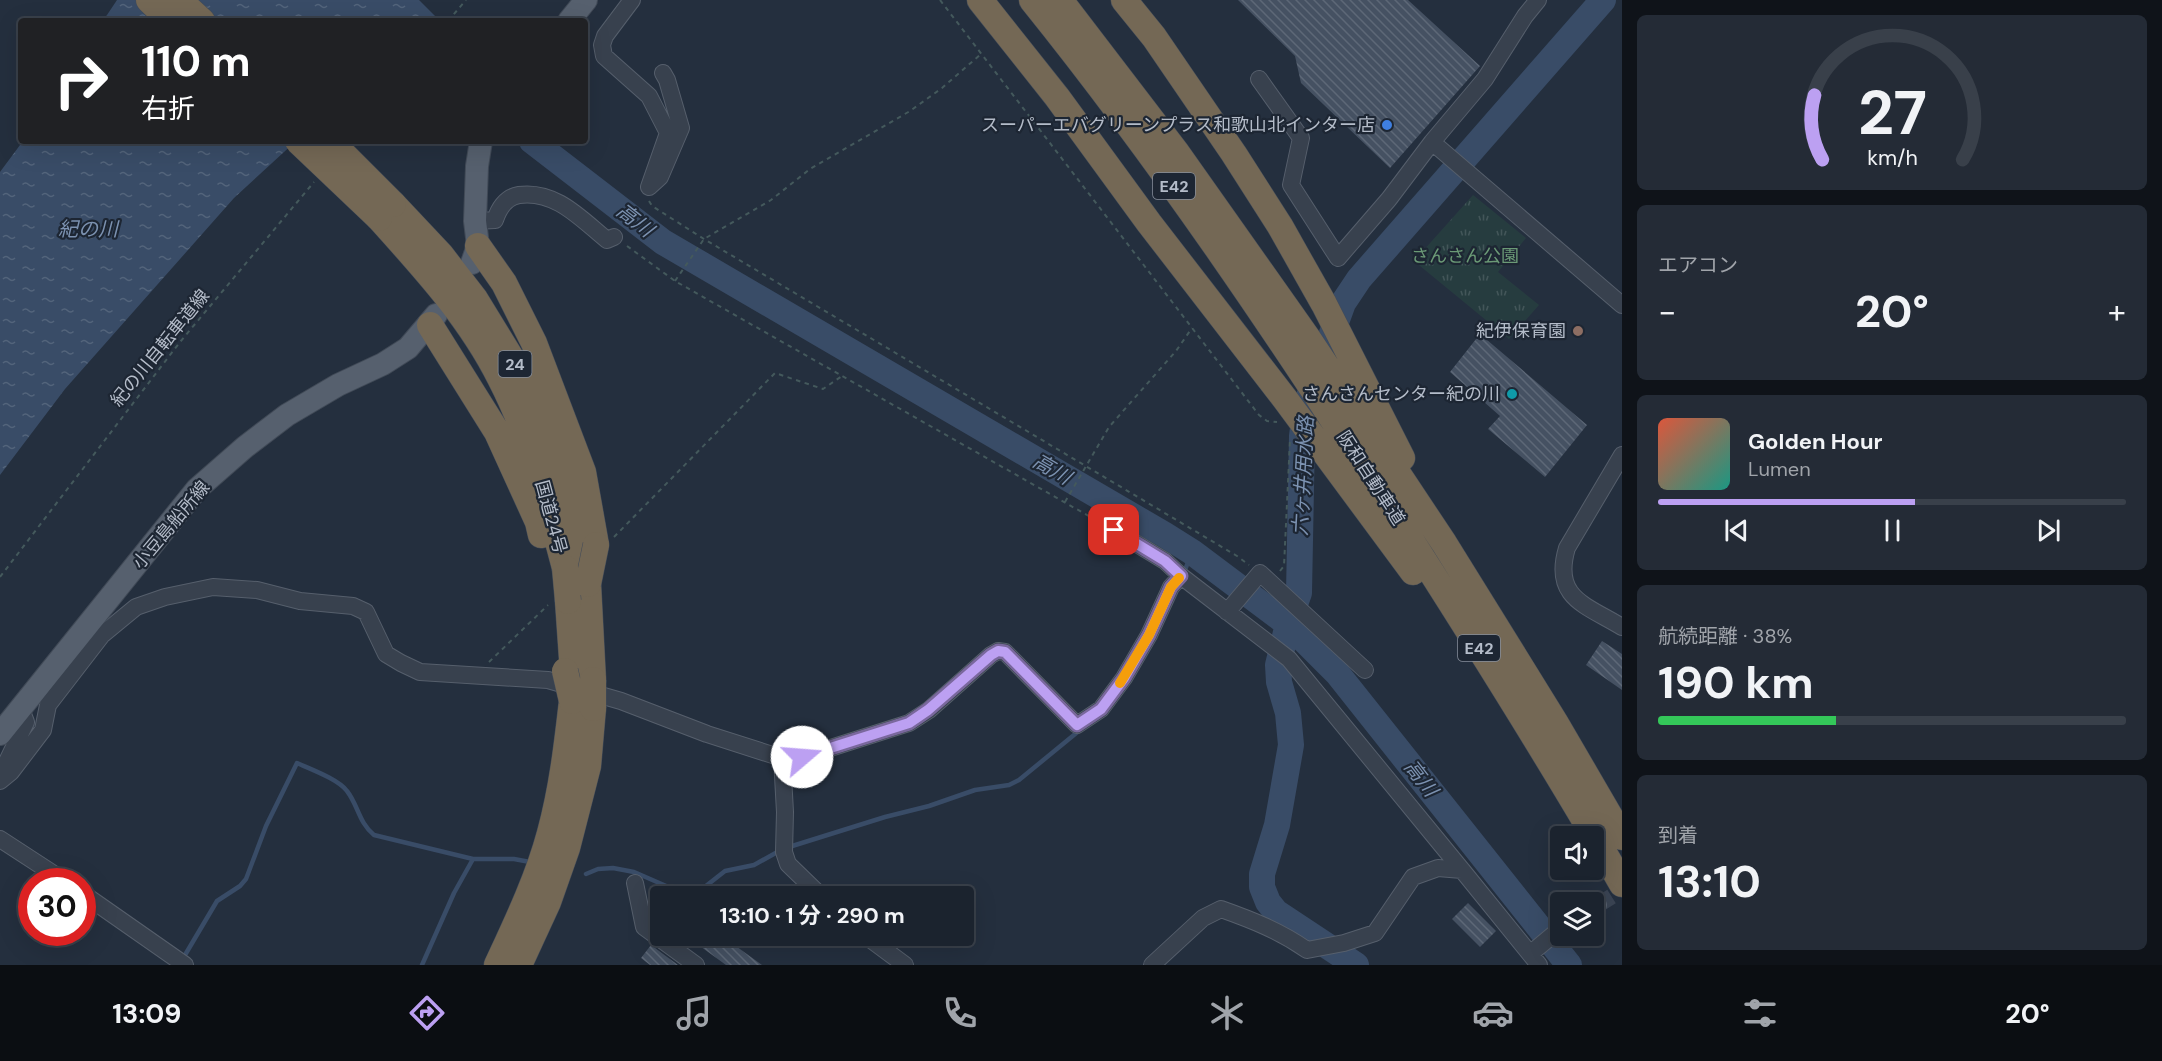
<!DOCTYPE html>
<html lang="ja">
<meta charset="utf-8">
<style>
:root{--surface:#1b232e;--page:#242b36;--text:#f1f3f6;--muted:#a0a4aa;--line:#39404a;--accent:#bca0f2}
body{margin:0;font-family:"DM Sans","Noto Sans JP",sans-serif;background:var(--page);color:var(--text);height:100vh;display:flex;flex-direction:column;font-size:22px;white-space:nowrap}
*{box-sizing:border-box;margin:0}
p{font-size:20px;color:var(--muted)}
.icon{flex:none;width:33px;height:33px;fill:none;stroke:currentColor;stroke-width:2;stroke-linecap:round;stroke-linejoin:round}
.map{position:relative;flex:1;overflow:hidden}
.sheet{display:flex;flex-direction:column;gap:15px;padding:15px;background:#0f1319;width:540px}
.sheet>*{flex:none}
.banner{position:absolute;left:18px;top:18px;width:570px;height:126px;border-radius:6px;box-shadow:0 6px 24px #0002,0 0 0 2px var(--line);background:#202124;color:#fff;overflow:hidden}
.buttons{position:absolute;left:1550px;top:826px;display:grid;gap:12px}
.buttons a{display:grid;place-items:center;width:54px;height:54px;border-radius:6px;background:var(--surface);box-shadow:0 6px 24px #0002,0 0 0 2px var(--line);font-size:30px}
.speed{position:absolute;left:18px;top:868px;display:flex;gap:12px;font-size:30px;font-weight:700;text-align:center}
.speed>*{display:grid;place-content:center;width:78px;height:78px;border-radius:50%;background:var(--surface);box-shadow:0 6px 24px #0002,0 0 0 2px var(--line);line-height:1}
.speed .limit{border:9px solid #d22;background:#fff;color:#111}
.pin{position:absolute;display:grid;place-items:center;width:51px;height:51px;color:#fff;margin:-26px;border-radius:12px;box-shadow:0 3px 9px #0006}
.me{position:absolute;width:66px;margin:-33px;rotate:72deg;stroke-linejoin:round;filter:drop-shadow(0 0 4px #0008)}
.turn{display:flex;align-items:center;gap:21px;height:126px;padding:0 24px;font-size:27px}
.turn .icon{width:78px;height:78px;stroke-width:2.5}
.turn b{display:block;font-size:42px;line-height:51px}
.big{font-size:45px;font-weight:700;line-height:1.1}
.sheet .card{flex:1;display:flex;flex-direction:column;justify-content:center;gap:9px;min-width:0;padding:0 21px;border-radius:9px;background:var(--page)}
.sheet .dial{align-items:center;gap:0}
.dial svg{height:156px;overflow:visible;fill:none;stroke:var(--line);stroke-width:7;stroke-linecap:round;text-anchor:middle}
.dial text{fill:var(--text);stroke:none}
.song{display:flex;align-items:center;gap:18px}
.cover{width:72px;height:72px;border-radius:9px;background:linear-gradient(135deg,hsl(10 70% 55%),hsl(170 70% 35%))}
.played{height:6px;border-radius:3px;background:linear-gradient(90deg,var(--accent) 55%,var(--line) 55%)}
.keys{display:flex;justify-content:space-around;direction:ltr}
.heat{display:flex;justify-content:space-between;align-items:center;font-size:33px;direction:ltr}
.charge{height:9px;border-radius:4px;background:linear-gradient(90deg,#34c759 38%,var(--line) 0)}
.trip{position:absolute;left:650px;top:886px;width:324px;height:60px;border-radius:6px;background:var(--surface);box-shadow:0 6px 24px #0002,0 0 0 2px var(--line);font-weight:700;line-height:60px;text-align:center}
.menu{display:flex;height:96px;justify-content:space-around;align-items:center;background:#0b0e12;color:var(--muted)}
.menu .icon{width:42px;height:42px}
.menu .active{color:var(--accent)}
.menu b{font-size:27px;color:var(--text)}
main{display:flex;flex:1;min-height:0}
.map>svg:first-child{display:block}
</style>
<main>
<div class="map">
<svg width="1622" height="965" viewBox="0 0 1622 965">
<defs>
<pattern id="grass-tufts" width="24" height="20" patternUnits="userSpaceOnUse" patternTransform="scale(1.5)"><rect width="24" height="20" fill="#263c3f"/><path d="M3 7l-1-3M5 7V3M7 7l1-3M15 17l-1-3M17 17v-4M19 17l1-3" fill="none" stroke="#435659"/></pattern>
<pattern id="water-ripples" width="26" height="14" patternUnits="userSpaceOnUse" patternTransform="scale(1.5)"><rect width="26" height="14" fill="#394c67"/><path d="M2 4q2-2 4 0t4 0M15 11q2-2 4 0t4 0" fill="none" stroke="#53647b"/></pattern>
<pattern id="building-back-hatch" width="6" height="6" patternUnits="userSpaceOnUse" patternTransform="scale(1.5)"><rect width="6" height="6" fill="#455162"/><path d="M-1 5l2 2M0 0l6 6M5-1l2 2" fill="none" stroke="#5d6877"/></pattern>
</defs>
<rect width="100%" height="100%" fill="#242f3e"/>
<path fill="url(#grass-tufts)" d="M1473 195 1526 238 1498 272 1539 305 1509 339 1414 261Z"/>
<path fill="url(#water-ripples)" d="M117 0H419L437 18 434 21H103Z
M23 141H296L234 198 65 389 0 475V172Z"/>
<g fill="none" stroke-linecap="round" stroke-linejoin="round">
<path stroke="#394c67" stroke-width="4.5" d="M1185 570 1192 552
M789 847 885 817 929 806 975 790 1009 785 1019 780 1080 730
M586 874 598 869 613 868 634 872 680 892 690 894 697 893 725 871 754 865 781 850
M185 955 217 901 240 886 246 879 266 826 297 763C310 769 338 779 347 791 358 805 359 823 374 835L473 859H514L530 862
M422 965 454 893 473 859"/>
<path stroke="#394c67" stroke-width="26" d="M532 141 663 242 1165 535 1192 552 1288 624 1337 673 1569 965
M1356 965 1276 912 1268 902 1262 887V874L1277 825 1291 745 1288 713 1279 682 1278 665 1288 624 1299 593 1302 436 1306 405 1343 303 1359 279 1603 0"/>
</g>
<path fill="url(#building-back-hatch)" d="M1238 0H1408L1480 66 1390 168 1301 83 1295 56Z
M1480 334 1587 425 1545 477 1488 429 1500 416 1450 372Z
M1602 641 1622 654V690L1586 665Z
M1468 903 1496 931 1480 947 1452 919Z
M686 936H722L762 965H726Z
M651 945 678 965H650L641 958Z"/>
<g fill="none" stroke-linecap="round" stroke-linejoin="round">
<path stroke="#3a4453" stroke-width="16" stroke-dasharray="16 8" stroke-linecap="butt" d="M1598 905 1622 890"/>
<g stroke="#565f6c" stroke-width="18">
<path id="minor" d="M632 0 605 36 602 45 604 56 649 96 668 133 649 187 660 177 681 128 667 80 663 73
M1538 0 1525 16 1485 79 1432 142 1622 305
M1259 79 1301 138 1291 185 1338 258 1389 199 1432 142
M475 221 495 220C499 208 506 197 519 195 556 190 581 219 607 240L614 237
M1622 455 1567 548C1552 598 1586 605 1622 627
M1114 530 1165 561 1181 576
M1227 612 1260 573 1365 670
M782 758 785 812 784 852 788 864 822 897
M0 776 26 722 21 709
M0 781 11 772 43 730 48 705 102 635 136 607 165 597 213 587 257 590 300 601 353 606 366 612 386 654 401 663 420 672 548 680 621 701 707 734 782 758 802 757 909 723 929 710 991 655 998 651 1005 652 1077 725 1101 709 1124 678 1149 635 1171 587 1181 576 1289 659 1462 870
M0 839 66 882
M635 883 644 927 696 965
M82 893 185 965
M1593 907 1598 905
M866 936 905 965
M1530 954 1560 929
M1152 965 1203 918 1221 909C1252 920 1280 931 1307 950L1344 943 1375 933 1413 877 1438 868 1462 870 1539 965"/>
</g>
<g stroke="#414a57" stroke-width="24">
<path id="major" d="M569 21 586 0
M472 263 478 246 475 221 477 166 481 141
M0 734 197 489 245 447 287 415 338 385 383 364 408 348 436 315"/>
</g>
<g stroke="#434c59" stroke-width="27">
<path id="highway" d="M149 0 171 21
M179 0 202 21
M980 0 1057 97 1149 223 1285 399 1413 572
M1032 0C1165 165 1283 341 1398 520 1475 640 1551 760 1622 884
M1060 0 1177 153 1307 337 1444 543 1555 722 1622 837
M1124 0 1154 37 1234 154 1280 226 1324 304 1402 458
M393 204 441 255 475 299 518 369 551 441 583 554
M379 218C424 268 470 318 500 378 531 438 548 503 565 568
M478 246 504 283 534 343 583 472 596 545
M430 325 497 432 538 522 541 535
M588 584 593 680
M568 601 573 673
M497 965C517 922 538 878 550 833 562 789 567 745 572 701
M519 965 548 902 567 848 588 766 593 708"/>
</g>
<path stroke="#44595c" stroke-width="2" stroke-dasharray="4.5 4.5" stroke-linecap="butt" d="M940 0 1259 415 1267 421 1277 422
M448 21 466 0
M649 201 652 206 704 239 1237 556 1249 565
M627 246 675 281 1101 523
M675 281 704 239 771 200 810 169 910 111 942 88 981 54
M1065 502 1109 427 1176 351 1192 328
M614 537 775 373 823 389 842 376
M1280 571 1284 566 1290 440
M0 577 180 342 314 182
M489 662 548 605"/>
<use href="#minor" stroke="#38414e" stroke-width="16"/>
<use href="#major" stroke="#56606e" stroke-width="22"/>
<use href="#highway" stroke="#746855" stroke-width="26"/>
<g stroke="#434c59" stroke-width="27" stroke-linecap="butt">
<path id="highway-bridge" d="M298 141 379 218
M330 141 393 204
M565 568 568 601
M588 584 596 545
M565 671 572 701
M593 708V680"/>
</g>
<use href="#highway-bridge" stroke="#746855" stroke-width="26"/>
</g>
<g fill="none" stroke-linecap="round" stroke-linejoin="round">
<g stroke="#7a689d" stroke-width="15">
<path id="route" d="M802 757 909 723 928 710 991 655 998 651 1005 652 1077 725 1101 709 1124 678 1149 635 1171 587 1181 576 1165 561 1114 530"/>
</g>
<use href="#route" stroke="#bca0f2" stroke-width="10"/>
<path stroke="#f59e0b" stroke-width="10" d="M1120 683 1149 635 1171 587 1179 578"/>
</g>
<circle fill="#3f7fe0" stroke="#1d2633" stroke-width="2" cx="1387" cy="125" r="6"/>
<circle fill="#8d6e63" stroke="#1d2633" stroke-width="2" cx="1578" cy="331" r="6"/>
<circle fill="#0f9aa8" stroke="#1d2633" stroke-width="2" cx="1512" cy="394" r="6"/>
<g text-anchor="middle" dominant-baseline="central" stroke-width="4.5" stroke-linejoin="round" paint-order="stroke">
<g fill="#1d2633" stroke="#878f9c" stroke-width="1.5">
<rect x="1153" y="173" width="42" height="26" rx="4.5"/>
<rect x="498.5" y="351" width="33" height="26" rx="4.5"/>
<rect x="1458" y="635" width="42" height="26" rx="4.5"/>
</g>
<g font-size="16" font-weight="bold" fill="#b4bcc9">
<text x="1174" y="186">E42</text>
<text x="515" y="364">24</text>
<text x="1479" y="648">E42</text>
</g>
<g font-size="18" fill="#b4bcc9" stroke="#1d2633" text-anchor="end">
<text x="1375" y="125">スーパーエバグリーンプラス和歌山北インター店</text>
<text x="1566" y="331">紀伊保育園</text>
<text x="1500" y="394">さんさんセンター紀の川</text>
</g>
<g font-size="18" fill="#6b9a76" stroke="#1d2633">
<text x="1465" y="256">さんさん公園</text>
</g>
<g font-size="18" fill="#b4bcc9" stroke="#1d2633">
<text transform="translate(160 348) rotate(-51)">紀の川自転車道線</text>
<text transform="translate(1371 478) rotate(57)">阪和自動車道</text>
<text transform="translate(551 517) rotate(75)">国道24号</text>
<text transform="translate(171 525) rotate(-50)">小豆島船所線</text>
</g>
<g font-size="20" font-style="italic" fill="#7c92b1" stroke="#1d2633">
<text transform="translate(635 220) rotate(38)">高川</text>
<text x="88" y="229">紀の川</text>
<text transform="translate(1052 469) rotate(30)">高川</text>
<text transform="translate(1303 476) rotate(-87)">六ヶ井用水路</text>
<text transform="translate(1421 778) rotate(52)">高川</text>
</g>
</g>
</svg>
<div class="buttons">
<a><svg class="icon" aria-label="sound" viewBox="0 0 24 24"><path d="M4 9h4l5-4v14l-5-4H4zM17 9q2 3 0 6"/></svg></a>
<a><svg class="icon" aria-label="layers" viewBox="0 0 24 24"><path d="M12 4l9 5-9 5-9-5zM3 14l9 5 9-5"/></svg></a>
</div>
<div class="speed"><div class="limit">30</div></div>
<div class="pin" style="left:1114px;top:530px;background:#d93025"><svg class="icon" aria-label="arrive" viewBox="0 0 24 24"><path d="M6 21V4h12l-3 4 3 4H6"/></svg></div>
<svg class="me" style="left:802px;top:757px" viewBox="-20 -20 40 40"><circle r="19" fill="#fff"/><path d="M0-13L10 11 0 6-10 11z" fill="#bca0f2"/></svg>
<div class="trip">13:10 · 1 分 · 290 m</div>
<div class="banner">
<div class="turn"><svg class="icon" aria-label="right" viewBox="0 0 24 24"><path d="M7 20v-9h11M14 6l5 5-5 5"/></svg><div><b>110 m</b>右折</div></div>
</div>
</div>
<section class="sheet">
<div class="card dial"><svg viewBox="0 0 100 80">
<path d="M14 69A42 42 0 1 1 86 69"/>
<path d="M14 69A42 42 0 0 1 10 36" stroke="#bca0f2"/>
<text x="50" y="56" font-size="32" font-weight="700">27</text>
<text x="50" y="72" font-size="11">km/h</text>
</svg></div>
<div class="card"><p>エアコン</p>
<div class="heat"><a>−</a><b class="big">20°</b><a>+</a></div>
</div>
<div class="card">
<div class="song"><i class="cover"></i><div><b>Golden Hour</b><p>Lumen</p></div></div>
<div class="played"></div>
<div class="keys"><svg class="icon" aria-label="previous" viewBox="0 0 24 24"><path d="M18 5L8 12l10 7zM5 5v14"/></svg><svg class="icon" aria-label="pause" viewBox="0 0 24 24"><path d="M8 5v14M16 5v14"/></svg><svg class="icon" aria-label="next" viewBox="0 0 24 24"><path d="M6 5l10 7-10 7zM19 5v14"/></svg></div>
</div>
<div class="card"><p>航続距離 · 38%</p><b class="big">190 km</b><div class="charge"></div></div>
<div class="card"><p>到着</p><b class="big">13:10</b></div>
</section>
</main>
<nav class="menu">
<b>13:09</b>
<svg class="icon active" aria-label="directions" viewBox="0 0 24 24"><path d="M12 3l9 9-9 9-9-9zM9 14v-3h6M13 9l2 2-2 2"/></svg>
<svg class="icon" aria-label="music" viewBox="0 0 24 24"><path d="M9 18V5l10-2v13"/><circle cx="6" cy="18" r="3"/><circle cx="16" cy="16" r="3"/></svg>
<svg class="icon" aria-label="phone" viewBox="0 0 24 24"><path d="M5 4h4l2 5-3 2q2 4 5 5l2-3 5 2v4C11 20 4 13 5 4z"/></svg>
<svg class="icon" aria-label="climate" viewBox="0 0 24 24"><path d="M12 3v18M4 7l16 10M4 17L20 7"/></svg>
<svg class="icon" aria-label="car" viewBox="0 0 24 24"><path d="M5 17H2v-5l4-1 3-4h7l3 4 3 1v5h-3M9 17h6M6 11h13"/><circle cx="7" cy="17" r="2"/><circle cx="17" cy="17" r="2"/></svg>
<svg class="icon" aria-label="filters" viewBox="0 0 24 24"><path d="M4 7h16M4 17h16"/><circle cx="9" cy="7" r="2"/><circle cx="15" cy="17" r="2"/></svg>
<b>20°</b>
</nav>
